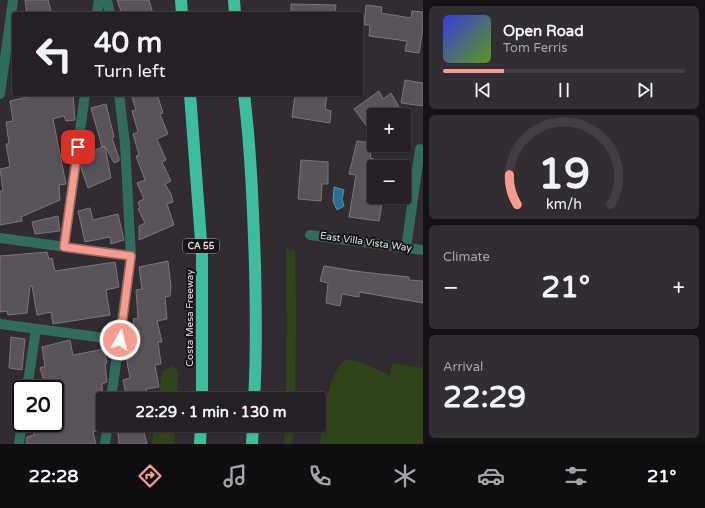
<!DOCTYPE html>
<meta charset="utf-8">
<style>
:root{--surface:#262026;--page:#322d32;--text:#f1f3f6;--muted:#a4a3a7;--line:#423e43;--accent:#f59c90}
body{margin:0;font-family:"Varela Round",sans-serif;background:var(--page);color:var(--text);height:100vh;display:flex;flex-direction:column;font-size:15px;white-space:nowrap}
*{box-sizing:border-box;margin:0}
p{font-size:13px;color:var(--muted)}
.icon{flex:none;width:22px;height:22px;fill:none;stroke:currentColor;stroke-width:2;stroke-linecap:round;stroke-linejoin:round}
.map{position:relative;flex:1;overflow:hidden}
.details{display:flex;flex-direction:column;gap:6px;padding:6px;background:#151215;width:282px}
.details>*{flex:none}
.guide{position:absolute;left:12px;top:12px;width:351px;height:84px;border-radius:4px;box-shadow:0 1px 3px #0004,0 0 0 1px var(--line);background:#262026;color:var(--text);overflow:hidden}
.controls{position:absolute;left:367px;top:108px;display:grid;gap:8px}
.controls a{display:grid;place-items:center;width:44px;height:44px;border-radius:4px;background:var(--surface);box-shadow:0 1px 3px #0004,0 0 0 1px var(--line);font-size:20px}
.speed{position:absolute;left:12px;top:380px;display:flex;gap:8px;font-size:20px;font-weight:700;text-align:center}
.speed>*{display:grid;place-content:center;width:52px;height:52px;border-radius:50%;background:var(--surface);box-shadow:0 1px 3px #0004,0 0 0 1px var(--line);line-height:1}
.speed .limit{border:2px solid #111;border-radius:6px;background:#fff;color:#111}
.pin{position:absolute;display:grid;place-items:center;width:34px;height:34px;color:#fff;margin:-17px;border-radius:8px;box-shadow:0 2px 6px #0006}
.me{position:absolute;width:44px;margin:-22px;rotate:8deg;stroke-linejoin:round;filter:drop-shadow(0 0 3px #0008)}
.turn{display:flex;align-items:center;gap:14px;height:84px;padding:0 16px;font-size:18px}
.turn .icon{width:52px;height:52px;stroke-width:2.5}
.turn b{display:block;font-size:28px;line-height:34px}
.big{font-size:30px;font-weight:800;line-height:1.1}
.details .card{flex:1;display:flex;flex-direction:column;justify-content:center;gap:6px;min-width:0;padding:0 14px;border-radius:6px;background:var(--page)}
.details .dial{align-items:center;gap:0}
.dial svg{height:104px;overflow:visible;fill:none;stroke:var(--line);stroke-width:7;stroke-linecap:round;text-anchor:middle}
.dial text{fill:var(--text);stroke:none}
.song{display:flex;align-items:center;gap:12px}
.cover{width:48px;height:48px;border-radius:6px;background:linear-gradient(135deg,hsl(240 70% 55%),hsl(90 70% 35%))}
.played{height:4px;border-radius:2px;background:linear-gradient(90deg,var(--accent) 25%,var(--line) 25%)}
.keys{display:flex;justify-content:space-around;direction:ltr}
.heat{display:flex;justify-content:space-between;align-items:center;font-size:22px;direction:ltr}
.trip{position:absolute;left:96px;top:392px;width:230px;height:40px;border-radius:4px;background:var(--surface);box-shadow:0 1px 3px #0004,0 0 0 1px var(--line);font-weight:800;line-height:40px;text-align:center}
.dock{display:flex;height:64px;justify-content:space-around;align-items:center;background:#0f0d0f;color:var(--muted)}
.dock .icon{width:28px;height:28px}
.dock .current{color:var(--accent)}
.dock b{font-size:18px;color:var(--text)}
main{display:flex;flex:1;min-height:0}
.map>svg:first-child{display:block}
</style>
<main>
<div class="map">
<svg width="423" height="444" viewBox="0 0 423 444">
<rect width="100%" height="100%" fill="#322b32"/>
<path fill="#30441b" d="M286 249 295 251 296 314 295 399H286L287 328Z
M346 359 360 362 390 375 392 363 423 368V444H320C323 421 327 373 346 359Z
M173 366 178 371 177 399H158L162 371Z
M154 425H176L174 444H152Z
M285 425H294L292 444H284Z"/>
<path fill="#2a6e91" stroke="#618fa9" d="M334 187 344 190 342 199 344 206 337 210 333 201Z"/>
<path fill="#5b535a" stroke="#7c747b" d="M25 0H48L52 14H27Z
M117 0H149L153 14H122Z
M291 4 336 5 335 14H291Z
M366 5 382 7 381 13 411 18 412 11 423 12V29L419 53 405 51 407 41 369 36 370 25H364Z
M405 80 423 83V106L401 103Z
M379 91 383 99 391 93 399 107 389 115H374V136L354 109Z
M41 94H73L75 120 66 121 64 116 53 119 66 184 59 185 60 200 21 217 22 221 0 225V191H3L0 169 10 167 6 144H9L6 122 13 121 10 101Z
M131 94H157L163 113 160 114 168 134 157 139 166 160 162 162 171 181 165 184 171 194 173 202 167 204 174 225 139 240V226L145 223 138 209 140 208 138 202 144 199 137 183 145 180 136 156 139 155 133 134 138 132 132 111 136 110Z
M303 94H327L325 109 331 111 330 123 292 117 295 95Z
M106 104 114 137 112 138 119 158V161L114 163 105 146 102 147 91 108Z
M357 141 372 143 370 158 374 159V197H383L379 221 349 217 356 175 349 174Z
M105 146 111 178 88 188 81 168 83 155Z
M301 160 328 162V184H322L321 201 298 199Z
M90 208 93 220 118 214 124 240 111 244 110 237 85 242 78 211Z
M58 216 60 231 35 234 32 222Z
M47 252 49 259 52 258 55 271 115 262 119 287 106 290 110 315 53 324 51 312 37 315 32 286H30L27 313 8 315 7 311 0 312V256Z
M168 261 171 287 170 296 165 297 167 319 157 321 162 342H158L161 364 155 365 159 387 146 389 148 399H127L123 380 130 378 126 357 136 355 132 336 136 335 133 319 138 318 136 290 142 289 139 267Z
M324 266 362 272 409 277V280L423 281V303L359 292V297L342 294 340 306 326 303 328 283 320 281Z
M11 337 25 339 22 370 9 368Z
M70 340 73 355 104 349 107 363H105L107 382 102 384 103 421 101 430 93 432 96 444H26L27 437 34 435 32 423H55V379L44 381 40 368 45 366 42 347Z
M117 425H142L147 444H119Z"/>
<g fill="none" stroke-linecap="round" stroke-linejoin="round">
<path stroke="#326c5c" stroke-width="10" d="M107 0 110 14
M97 14 99 0
M0 94 13 0
M310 235 423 250
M0 238 131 256
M64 247 85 94
M406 248 420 149
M0 324 120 340
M27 389 36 329
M111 399 131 256 125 144 119 94
M19 444 22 423
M105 444 108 425"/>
<path stroke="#3fbb9d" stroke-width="12" d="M181 0 182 14
M234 0 235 14
M190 94 202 254V399
M244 94C251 151 253 208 255 265 256 309 257 354 254 399
M200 444 201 425
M252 444 253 425"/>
</g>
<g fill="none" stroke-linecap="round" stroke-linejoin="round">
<g stroke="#9f655e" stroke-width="10">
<path id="route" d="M78 147 64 247 131 256 120 340"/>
</g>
<use href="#route" stroke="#f59c90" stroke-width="7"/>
</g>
<g text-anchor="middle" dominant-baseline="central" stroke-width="4" stroke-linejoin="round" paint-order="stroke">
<rect fill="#181518" stroke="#a5a1a5" stroke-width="1" x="183" y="239" width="36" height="14" rx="3"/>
<g font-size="9" font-weight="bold" fill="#e2dde1">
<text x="201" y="246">CA 55</text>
</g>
<g font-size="10" fill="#e2dde1" stroke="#181518">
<text transform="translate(366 242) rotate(8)">East Villa Vista Way</text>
<text transform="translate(190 318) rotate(-90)">Costa Mesa Freeway</text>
</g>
</g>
</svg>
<div class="controls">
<a>+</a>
<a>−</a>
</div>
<div class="speed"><div class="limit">20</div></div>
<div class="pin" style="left:78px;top:147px;background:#d93025"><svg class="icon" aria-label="arrive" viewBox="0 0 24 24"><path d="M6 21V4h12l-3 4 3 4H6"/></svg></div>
<svg class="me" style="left:120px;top:340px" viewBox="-20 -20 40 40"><circle r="17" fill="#f59c90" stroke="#fff" stroke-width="3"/><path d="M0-11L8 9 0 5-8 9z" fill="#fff"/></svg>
<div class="trip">22:29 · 1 min · 130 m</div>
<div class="guide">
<div class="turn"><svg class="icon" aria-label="left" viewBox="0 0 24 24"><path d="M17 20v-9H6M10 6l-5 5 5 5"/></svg><div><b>40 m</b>Turn left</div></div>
</div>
</div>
<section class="details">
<div class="card">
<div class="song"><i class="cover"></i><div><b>Open Road</b><p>Tom Ferris</p></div></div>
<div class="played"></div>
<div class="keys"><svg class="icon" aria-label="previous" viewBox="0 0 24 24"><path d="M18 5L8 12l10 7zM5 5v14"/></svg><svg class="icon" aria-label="pause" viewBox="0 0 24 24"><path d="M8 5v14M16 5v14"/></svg><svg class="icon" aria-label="next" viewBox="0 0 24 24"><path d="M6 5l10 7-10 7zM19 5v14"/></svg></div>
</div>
<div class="card dial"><svg viewBox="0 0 100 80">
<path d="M14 69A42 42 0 1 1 86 69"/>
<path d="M14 69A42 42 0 0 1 8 46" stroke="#f59c90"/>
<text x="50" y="56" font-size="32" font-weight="700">19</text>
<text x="50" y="72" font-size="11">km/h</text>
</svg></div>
<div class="card"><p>Climate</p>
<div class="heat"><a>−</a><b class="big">21°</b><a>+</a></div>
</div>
<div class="card"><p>Arrival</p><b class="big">22:29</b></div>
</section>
</main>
<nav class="dock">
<b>22:28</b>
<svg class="icon current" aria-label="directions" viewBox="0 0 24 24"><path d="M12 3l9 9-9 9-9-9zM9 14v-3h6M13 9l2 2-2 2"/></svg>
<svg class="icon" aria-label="music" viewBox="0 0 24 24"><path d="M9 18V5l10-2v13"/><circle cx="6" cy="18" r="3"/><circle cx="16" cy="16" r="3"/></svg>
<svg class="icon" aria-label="phone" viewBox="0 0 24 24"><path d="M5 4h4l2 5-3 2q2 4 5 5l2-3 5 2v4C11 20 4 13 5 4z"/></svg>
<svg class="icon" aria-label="climate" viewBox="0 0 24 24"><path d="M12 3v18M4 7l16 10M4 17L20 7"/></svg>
<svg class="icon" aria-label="car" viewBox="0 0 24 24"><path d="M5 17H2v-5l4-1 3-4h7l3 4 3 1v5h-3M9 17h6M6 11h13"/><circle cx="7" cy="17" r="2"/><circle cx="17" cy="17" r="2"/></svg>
<svg class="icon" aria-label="filters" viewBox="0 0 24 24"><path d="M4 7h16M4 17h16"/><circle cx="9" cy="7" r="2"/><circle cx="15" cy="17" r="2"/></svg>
<b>21°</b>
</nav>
